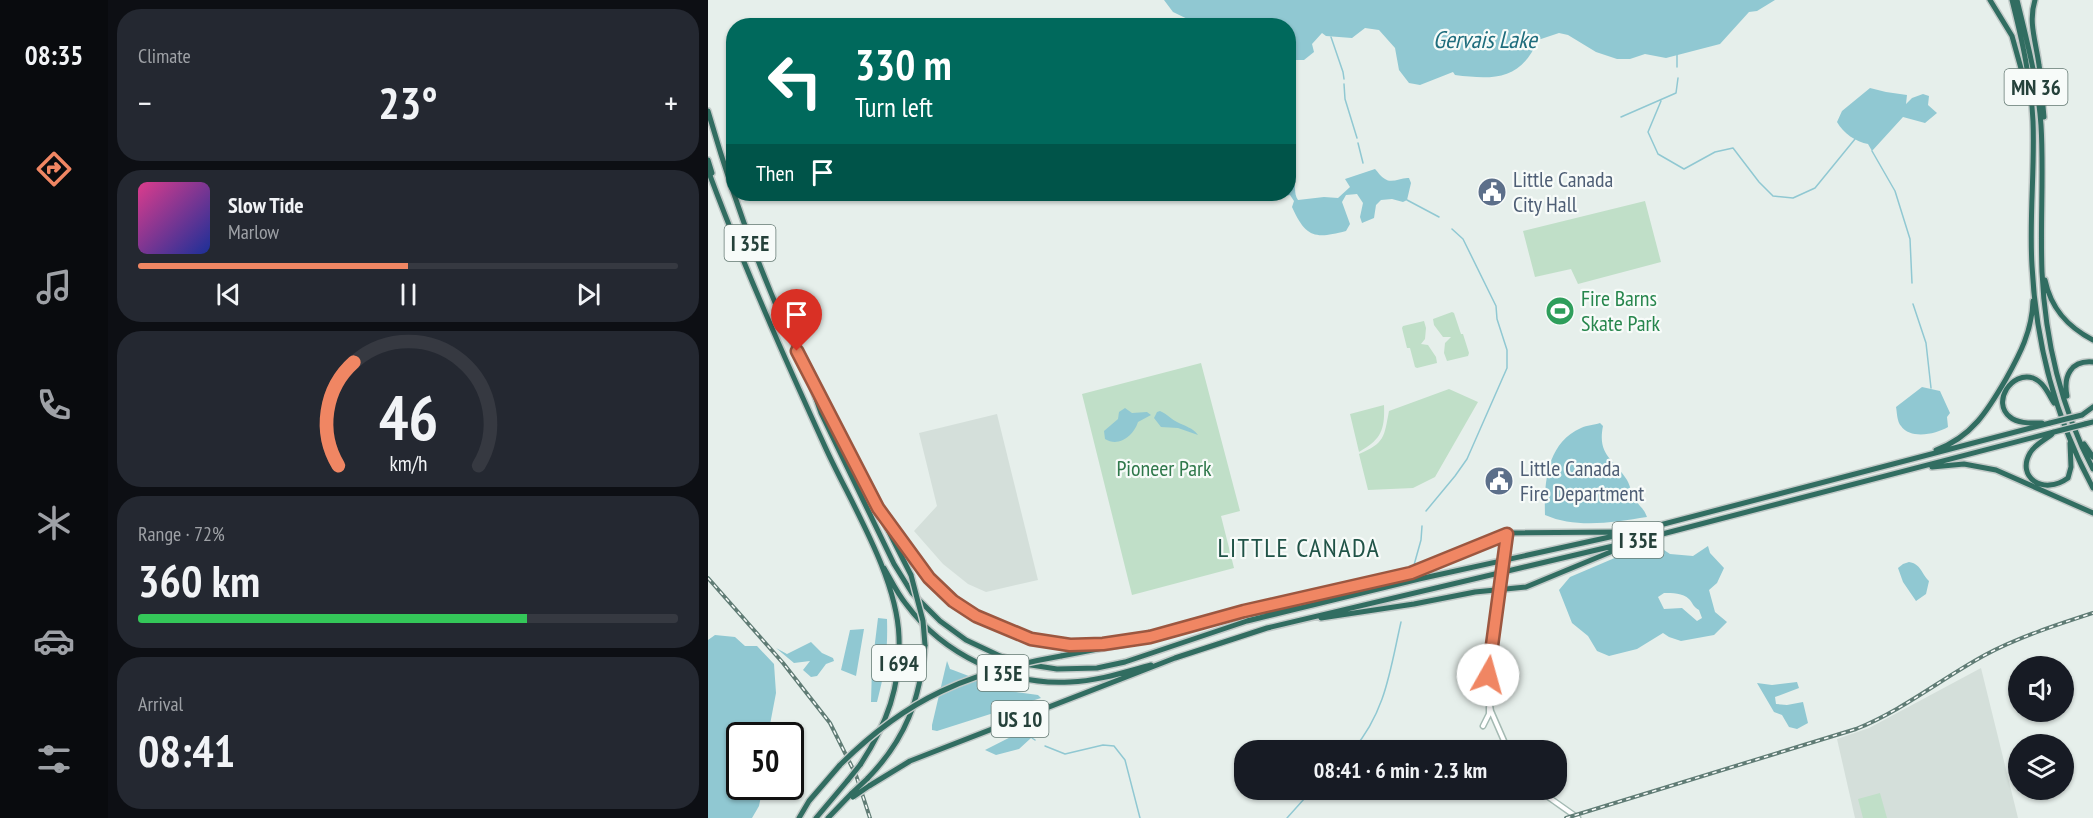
<!DOCTYPE html>
<meta charset="utf-8">
<style>
:root{--surface:#171b24;--page:#242831;--text:#f1f3f6;--muted:#9ea1a6;--line:#363941;--accent:#f08663}
body{margin:0;font-family:"PT Sans Narrow",sans-serif;background:var(--page);color:var(--text);height:100vh;display:flex;flex-direction:column;font-size:22px;white-space:nowrap}
*{box-sizing:border-box;margin:0}
p{font-size:20px;color:var(--muted)}
.icon{flex:none;width:33px;height:33px;fill:none;stroke:currentColor;stroke-width:2;stroke-linecap:round;stroke-linejoin:round}
.map{position:relative;flex:1;overflow:hidden}
.details{display:flex;flex-direction:column;gap:9px;padding:9px;background:#0d0f14;width:600px}
.details>*{flex:none}
.top-card{position:absolute;left:18px;top:18px;width:570px;height:183px;border-radius:24px;box-shadow:0 2px 4px #0004;background:#00695c;color:#fff;overflow:hidden}
.tools{position:absolute;left:1300px;top:656px;display:grid;gap:12px}
.tools a{display:grid;place-items:center;width:66px;height:66px;border-radius:50%;background:var(--surface);box-shadow:0 2px 4px #0004;font-size:30px}
.speed{position:absolute;left:18px;top:722px;display:flex;gap:12px;font-size:30px;font-weight:700;text-align:center}
.speed>*{display:grid;place-content:center;width:78px;height:78px;border-radius:50%;background:var(--surface);box-shadow:0 2px 4px #0004;line-height:1}
.speed .limit{border:3px solid #111;border-radius:9px;background:#fff;color:#111}
.pin{position:absolute;display:grid;place-items:center;width:51px;height:51px;color:#fff;margin:-62px -26px;border-radius:50% 50% 50% 0;rotate:-45deg;box-shadow:0 0 6px #0007}
.pin .icon{rotate:45deg}
.me{position:absolute;width:66px;margin:-33px;rotate:7deg;stroke-linejoin:round;filter:drop-shadow(0 0 4px #0008)}
.turn{display:flex;align-items:center;gap:21px;height:126px;padding:0 30px;font-size:27px}
.turn .icon{width:78px;height:78px;stroke-width:2.5}
.turn b{display:block;font-size:42px;line-height:51px}
.then{display:flex;align-items:center;height:57px;padding:0 30px;background:#0003;gap:12px;font-size:22px}
.big{font-size:45px;font-weight:800;line-height:1.1}
.details .card{flex:1;display:flex;flex-direction:column;justify-content:center;gap:9px;min-width:0;padding:0 21px;border-radius:24px;background:var(--page)}
.details .dial{align-items:center;gap:0}
.dial svg{height:156px;overflow:visible;fill:none;stroke:var(--line);stroke-width:7;stroke-linecap:round;text-anchor:middle}
.dial text{fill:var(--text);stroke:none}
.song{display:flex;align-items:center;gap:18px}
.cover{width:72px;height:72px;border-radius:9px;background:linear-gradient(135deg,hsl(330 70% 55%),hsl(230 70% 35%))}
.played{height:6px;border-radius:3px;background:linear-gradient(90deg,var(--accent) 50%,var(--line) 50%)}
.keys{display:flex;justify-content:space-around;direction:ltr}
.heat{display:flex;justify-content:space-between;align-items:center;font-size:33px;direction:ltr}
.charge{height:9px;border-radius:4px;background:linear-gradient(90deg,#34c759 72%,var(--line) 0)}
.trip{position:absolute;left:526px;top:740px;width:333px;height:60px;border-radius:24px;background:var(--surface);box-shadow:0 2px 4px #0004;font-weight:800;line-height:60px;text-align:center}
main{display:flex;flex:1;min-height:0}
.dock{display:flex;flex-direction:column;width:108px;justify-content:space-around;align-items:center;background:#090b0e;color:var(--muted)}
.dock .icon{width:42px;height:42px}
.dock .on{color:var(--accent)}
.dock b{font-size:27px;color:var(--text)}
.map>svg:first-child{display:block}
</style>
<main>
<nav class="dock">
<b>08:35</b>
<svg class="icon on" aria-label="directions" viewBox="0 0 24 24"><path d="M12 3l9 9-9 9-9-9zM9 14v-3h6M13 9l2 2-2 2"/></svg>
<svg class="icon" aria-label="music" viewBox="0 0 24 24"><path d="M9 18V5l10-2v13"/><circle cx="6" cy="18" r="3"/><circle cx="16" cy="16" r="3"/></svg>
<svg class="icon" aria-label="phone" viewBox="0 0 24 24"><path d="M5 4h4l2 5-3 2q2 4 5 5l2-3 5 2v4C11 20 4 13 5 4z"/></svg>
<svg class="icon" aria-label="climate" viewBox="0 0 24 24"><path d="M12 3v18M4 7l16 10M4 17L20 7"/></svg>
<svg class="icon" aria-label="car" viewBox="0 0 24 24"><path d="M5 17H2v-5l4-1 3-4h7l3 4 3 1v5h-3M9 17h6M6 11h13"/><circle cx="7" cy="17" r="2"/><circle cx="17" cy="17" r="2"/></svg>
<svg class="icon" aria-label="filters" viewBox="0 0 24 24"><path d="M4 7h16M4 17h16"/><circle cx="9" cy="7" r="2"/><circle cx="15" cy="17" r="2"/></svg>
</nav>
<section class="details">
<div class="card"><p>Climate</p>
<div class="heat"><a>−</a><b class="big">23°</b><a>+</a></div>
</div>
<div class="card">
<div class="song"><i class="cover"></i><div><b>Slow Tide</b><p>Marlow</p></div></div>
<div class="played"></div>
<div class="keys"><svg class="icon" aria-label="previous" viewBox="0 0 24 24"><path d="M18 5L8 12l10 7zM5 5v14"/></svg><svg class="icon" aria-label="pause" viewBox="0 0 24 24"><path d="M8 5v14M16 5v14"/></svg><svg class="icon" aria-label="next" viewBox="0 0 24 24"><path d="M6 5l10 7-10 7zM19 5v14"/></svg></div>
</div>
<div class="card dial"><svg viewBox="0 0 100 80">
<path d="M14 69A42 42 0 1 1 86 69"/>
<path d="M14 69A42 42 0 0 1 22 16" stroke="#f08663"/>
<text x="50" y="56" font-size="32" font-weight="700">46</text>
<text x="50" y="72" font-size="11">km/h</text>
</svg></div>
<div class="card"><p>Range · 72%</p><b class="big">360 km</b><div class="charge"></div></div>
<div class="card"><p>Arrival</p><b class="big">08:41</b></div>
</section>
<div class="map">
<svg width="1385" height="818" viewBox="0 0 1385 818">
<rect width="100%" height="100%" fill="#e6efeb"/>
<path fill="#d4dfda" d="M289 414 330 580 278 592 260 584 235 564 206 531 229 506 211 433Z
M1273 668 1310 818H1147L1129 739 1161 728Z"/>
<path fill="#c0dfc8" d="M937 201 953 262 870 284 863 269 827 277 815 231Z
M744 312 746 313 753 334H755L761 353 760 356 739 361 736 353 737 343 743 337H735L726 325 725 319Z
M716 321 718 328 717 339 713 344 720 345 728 357 729 363 709 368 707 367 702 348H699L694 328 695 326Z
M493 363 532 511 513 516 526 568 424 595 374 394Z
M741 389 770 402 727 477 705 488 660 490 651 454C677 443 676 437 681 411Z
M676 405C677 430 673 440 651 452L642 414Z
M1172 793 1179 818H1155L1150 799Z"/>
<path fill="#90c8d2" fill-rule="evenodd" d="M456 0H1067L1049 11 1041 12 1012 44 958 58 937 54 922 59H909L888 52 860 35 851 33 830 40C813 80 786 80 747 75L745 72 712 85 701 83 691 70 687 48 671 30 657 28 644 38 618 36 614 33 604 44 606 52 596 60H581L580 26 492 25 465 12Z
M1162 88 1178 92 1199 95 1198 104 1204 98 1215 94 1221 96 1220 105 1229 113 1217 123 1195 117 1164 151 1160 144C1148 142 1135 133 1129 122L1134 111Z
M667 169C670 172 673 177 677 179 684 184 693 177 701 178L703 183 699 200 695 202 684 199 673 200 668 205 666 218 654 223 652 217 655 203 649 194 638 195 634 202 642 224 638 231C607 239 598 238 584 207L586 201 582 195 573 197 571 194H580L581 175 584 176C589 184 585 193 590 200L616 197 630 198 642 187 637 179Z
M1214 387 1232 391 1242 413 1239 417 1240 427C1228 434 1203 440 1193 426 1189 422 1189 412 1188 407Z
M417 408 424 413 439 412 443 415 430 422C426 435 411 448 397 439L396 431 410 419 411 412Z
M452 411C459 414 463 419 469 422 477 426 485 428 490 435L470 428 453 427 446 418 449 412Z
M892 423 895 426C889 456 906 459 919 480 923 487 924 497 929 502 934 509 936 509 939 517 906 522 869 529 837 515 836 482 839 443 873 428 879 425 886 425 892 423Z
M1000 546 1002 553 1016 568 1009 583 1001 590 1007 612 1019 622 1006 635 973 641 961 637 955 633 929 649 901 656 889 651 880 636 864 623 851 590 862 577 909 557 953 548 962 554 985 556ZM956 593C964 593 975 593 981 599 985 603 985 607 991 610L994 618 989 621 974 608 956 609 950 597Z
M1201 562C1213 564 1213 573 1221 581L1218 594 1208 601 1195 582 1190 568 1195 564Z
M170 618 179 619C180 650 177 672 169 702H163L164 667Z
M156 629 148 676 133 670 142 630Z
M7 635 27 637 37 646H49L66 664 68 693 60 735H32V786H55L51 806 44 818H0V640Z
M103 642 114 653 125 658 126 661 118 664 109 676 103 677 95 670 102 661 86 663 68 648 79 654Z
M239 661 242 669 245 670 300 691 330 695 333 698 229 731 224 730V725Z
M1089 682 1091 688 1067 697 1068 704 1079 705 1095 702 1100 723 1089 729 1081 727 1074 715 1066 712 1049 683 1064 685Z
M330 723H333L334 728 311 749 288 755 277 750Z"/>
<g fill="none" stroke-linecap="round" stroke-linejoin="round">
<path stroke="#90c8d2" stroke-width="1.5" d="M623 37 635 72 636 79
M969 67V55
M636 84 637 99 649 138
M953 101 940 132 950 154 976 169 1007 152 1025 148 1051 182 1065 196 1085 198 1107 188 1147 139
M913 117 968 93 970 78
M650 143 655 163
M1164 151 1187 191 1202 239 1204 283
M699 200 731 217
M1205 304 1218 343 1223 388
M718 511 747 476 759 459 799 368V350L789 319 788 306 755 239 744 229
M706 565 713 540 714 526
M324 738 327 740
M337 746 357 754 395 745 406 746 417 760 432 818
M645 750C678 711 682 670 693 622
M579 818 605 789"/>
<g stroke="#a4bab3" stroke-width="7">
<path id="secondary" d="M796 552 799 533
M792 582 779 689 783 711 800 750
M775 726 781 714V707
M829 789 870 818"/>
</g>
<g stroke="#c2cac8" stroke-width="8">
<path id="highway" d="M1282 0 1304 36 1319 90
M1304 0C1314 40 1323 79 1325 121 1327 169 1321 218 1324 266 1328 343 1348 420 1385 488
M1309 0C1319 41 1330 83 1333 125 1336 174 1332 223 1334 272 1337 339 1353 409 1385 469
M1327 0C1320 22 1328 42 1331 65 1334 82 1334 99 1336 117
M0 111C26 201 57 288 99 372
M0 160 4 173
M0 170C35 265 77 359 119 451 144 505 189 577 191 637 193 686 179 724 152 765
M1337 280C1343 309 1360 327 1385 340
M98 370 113 413 186 564 204 593 232 621 258 640 292 656 323 665 349 669 389 668 417 662 539 621 711 579 929 531 1342 423
M108 389 203 575
M1359 396C1355 376 1363 360 1385 362
M1374 415 1385 407
M1334 423C1324 423 1310 424 1302 417 1283 402 1304 371 1325 378 1336 382 1341 395 1346 403
M1377 424 1385 422
M1344 434C1337 440 1326 445 1322 453 1308 477 1335 496 1360 478L1363 467 1362 443
M1376 444 1385 457
M1228 450C1264 437 1280 410 1298 379 1312 354 1324 331 1325 301
M1224 467 1256 464 1288 470 1385 513
M184 529C202 555 220 580 244 600 256 610 270 617 284 623 330 645 370 647 420 640
M176 568C183 580 189 593 198 604 235 654 300 686 362 682 390 681 417 672 443 665
M528 617 589 605
M613 618 706 604 767 592 818 587 917 546
M353 656 427 642 536 611 693 576 799 533 913 532
M159 779C198 739 212 700 217 645
M161 786 202 761 467 658 559 628 939 538 1346 432
M91 818 101 801 132 765
M108 818 140 780
M120 818 144 793"/>
</g>
<use href="#secondary" stroke="#fff" stroke-width="4"/>
<use href="#highway" stroke="#316d61" stroke-width="5"/>
<g stroke="#607c75" stroke-width="4">
<path id="rail" d="M0 578 75 663 122 723 148 775 162 818
M858 818 1148 729C1195 710 1233 679 1277 655 1311 637 1348 625 1385 613"/>
</g>
<use href="#rail" stroke="#f7fbf9" stroke-width="1.5" stroke-dasharray="4.5" stroke-linecap="butt"/>
<g stroke="#a4bab3" stroke-width="7" stroke-linecap="butt">
<path id="secondary-bridge" d="M792 582 796 552"/>
</g>
<g stroke="#c2cac8" stroke-width="8" stroke-linecap="butt">
<path id="highway-bridge" d="M1342 423 1374 415
M1346 432 1377 424
M203 575 215 621 217 645
M132 765C199 698 261 672 353 656
M140 780 152 765
M144 793 159 779
M145 797 161 786"/>
</g>
<use href="#secondary-bridge" stroke="#fff" stroke-width="4"/>
<use href="#highway-bridge" stroke="#316d61" stroke-width="5"/>
</g>
<g fill="none" stroke-linecap="round" stroke-linejoin="round">
<g stroke="#9c5740" stroke-width="15">
<path id="route" d="M89 351 170 508 221 578 245 601 268 616 323 639 362 645 395 644 442 637 536 611 703 573 799 534 780 675"/>
</g>
<use href="#route" stroke="#f08663" stroke-width="10"/>
</g>
<defs>
<g id="civic-disc" transform="scale(1.5)"><circle r="9.5" fill="#5c6f8a" stroke="#f7fbf9"/><path d="M-.6-6.5H3V-4.5H.6V-3L4-1V1h2V6H-6V1h2V-1L-.6-3ZM-1.2 2.5V6h2.4V2.5Z" fill="#fff"/></g>
<g id="stadium-disc" transform="scale(1.5)"><circle r="9.5" fill="#2e9e5b" stroke="#f7fbf9"/><path d="M0-5a6.5 5 0 1 0 0 10a6.5 5 0 1 0 0-10ZM-3.5-1.8h7v3.6h-7Z" fill="#fff"/></g>
</defs>
<g fill-rule="evenodd">
<use href="#civic-disc" x="784" y="192"/>
<use href="#stadium-disc" x="852" y="311"/>
<use href="#civic-disc" x="791" y="481"/>
</g>
<g text-anchor="middle" dominant-baseline="central" stroke-width="4.5" stroke-linejoin="round" paint-order="stroke">
<g fill="#f7fbf9" stroke="#647973" stroke-width="1.5">
<rect x="1296.5" y="69" width="63" height="36" rx="4.5"/>
<rect x="16.5" y="225" width="51" height="36" rx="4.5"/>
<rect x="904.5" y="522" width="51" height="36" rx="4.5"/>
<rect x="164" y="645" width="54" height="36" rx="4.5"/>
<rect x="269.5" y="655" width="51" height="36" rx="4.5"/>
<rect x="283.5" y="701" width="57" height="36" rx="4.5"/>
</g>
<g font-size="21" font-weight="bold" fill="#25413a">
<text x="1328" y="87">MN 36</text>
<text x="42" y="243">I 35E</text>
<text x="930" y="540">I 35E</text>
<text x="191" y="663">I 694</text>
<text x="295" y="673">I 35E</text>
<text x="312" y="719">US 10</text>
</g>
<g font-size="22" fill="#4e5e75" stroke="#f7fbf9" text-anchor="start">
<text x="805" y="179">Little Canada<tspan x="805" dy="25">City Hall</tspan></text>
<text x="812" y="468">Little Canada<tspan x="812" dy="25">Fire Department</tspan></text>
</g>
<g font-size="22" fill="#27864d" stroke="#f7fbf9" text-anchor="start">
<text x="873" y="298">Fire Barns<tspan x="873" dy="25">Skate Park</tspan></text>
</g>
<g font-size="22" fill="#2f784b" stroke="#f7fbf9">
<text x="456" y="468">Pioneer Park</text>
</g>
<g font-size="24" font-style="italic" fill="#1f6d7d" stroke="#f7fbf9">
<text x="777" y="39">Gervais Lake</text>
</g>
<g font-size="26" letter-spacing="1.5" fill="#205347" stroke="#f7fbf9">
<text x="591" y="547">LITTLE CANADA</text>
</g>
</g>
</svg>
<div class="tools">
<a><svg class="icon" aria-label="sound" viewBox="0 0 24 24"><path d="M4 9h4l5-4v14l-5-4H4zM17 9q2 3 0 6"/></svg></a>
<a><svg class="icon" aria-label="layers" viewBox="0 0 24 24"><path d="M12 4l9 5-9 5-9-5zM3 14l9 5 9-5"/></svg></a>
</div>
<div class="speed"><div class="limit">50</div></div>
<div class="pin" style="left:89px;top:351px;background:#d93025"><svg class="icon" aria-label="arrive" viewBox="0 0 24 24"><path d="M6 21V4h12l-3 4 3 4H6"/></svg></div>
<svg class="me" style="left:780px;top:675px" viewBox="-20 -20 40 40"><circle r="19" fill="#fff"/><path d="M0-13L10 11 0 6-10 11z" fill="#f08663"/></svg>
<div class="trip">08:41 · 6 min · 2.3 km</div>
<div class="top-card">
<div class="turn"><svg class="icon" aria-label="left" viewBox="0 0 24 24"><path d="M17 20v-9H6M10 6l-5 5 5 5"/></svg><div><b>330 m</b>Turn left</div></div>
<div class="then">Then<svg class="icon" aria-label="arrive" viewBox="0 0 24 24"><path d="M6 21V4h12l-3 4 3 4H6"/></svg></div>
</div>
</div>
</main>
